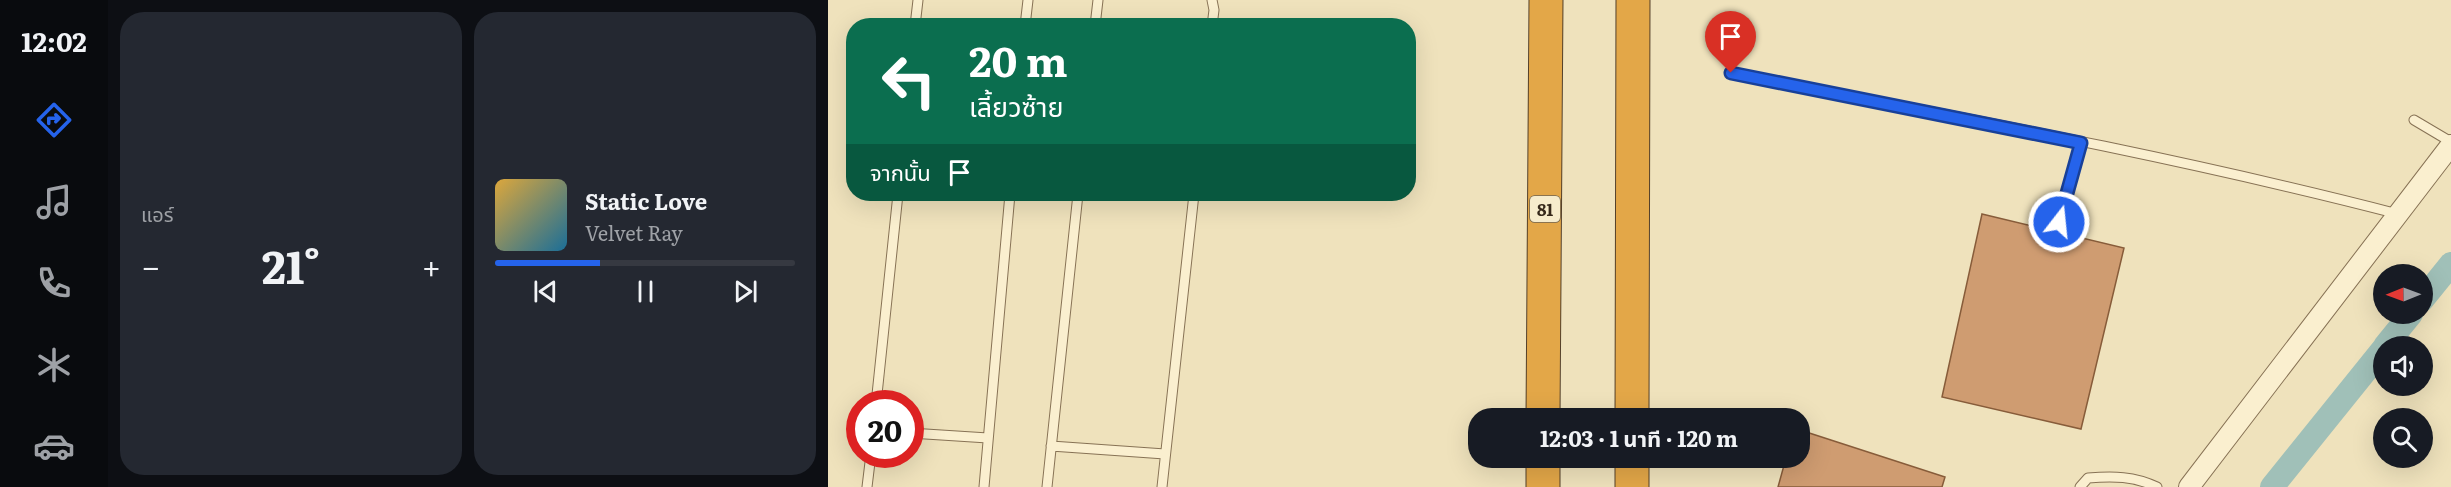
<!DOCTYPE html>
<html lang="th">
<meta charset="utf-8">
<style>
:root{--surface:#171b24;--page:#242831;--text:#f1f3f6;--muted:#9ea1a6;--line:#363941;--accent:#2563eb}
body{margin:0;font-family:Literata,"Noto Sans Thai",serif;background:var(--page);color:var(--text);height:100vh;display:flex;flex-direction:column;font-size:22px;white-space:nowrap}
*{box-sizing:border-box;margin:0}
p{font-size:20px;color:var(--muted)}
.icon{flex:none;width:33px;height:33px;fill:none;stroke:currentColor;stroke-width:2;stroke-linecap:round;stroke-linejoin:round}
.map{position:relative;flex:1;overflow:hidden}
.details{display:flex;flex-direction:column;gap:12px;padding:12px;background:#0d0f14;width:720px}
.details>*{flex:none}
.top-card{position:absolute;left:18px;top:18px;width:570px;height:183px;border-radius:24px;box-shadow:0 6px 24px #0002;background:#0b6e4f;color:#fff;overflow:hidden}
.needle{width:39px;rotate:269deg}
.fabs{position:absolute;left:1545px;top:264px;display:grid;gap:12px}
.fabs a{display:grid;place-items:center;width:60px;height:60px;border-radius:50%;background:var(--surface);box-shadow:0 6px 24px #0002;font-size:30px}
.speed{position:absolute;left:18px;top:390px;display:flex;gap:12px;font-size:30px;font-weight:700;text-align:center}
.speed>*{display:grid;place-content:center;width:78px;height:78px;border-radius:50%;background:var(--surface);box-shadow:0 6px 24px #0002;line-height:1}
.speed .limit{border:9px solid #d22;background:#fff;color:#111}
.pin{position:absolute;display:grid;place-items:center;width:51px;height:51px;color:#fff;margin:-62px -26px;border-radius:50% 50% 50% 0;rotate:-45deg;box-shadow:0 0 6px #0007}
.pin .icon{rotate:45deg}
.me{position:absolute;width:66px;margin:-33px;rotate:16deg;stroke-linejoin:round;filter:drop-shadow(0 0 4px #0008)}
.turn{display:flex;align-items:center;gap:21px;height:126px;padding:0 24px;font-size:27px}
.turn .icon{width:78px;height:78px;stroke-width:2.5}
.turn b{display:block;font-size:42px;line-height:51px}
.then{display:flex;align-items:center;height:57px;padding:0 24px;background:#0003;gap:12px;font-size:22px}
.big{font-size:45px;font-weight:700;line-height:1.1}
.details .tile{flex:1;display:flex;flex-direction:column;justify-content:center;gap:9px;min-width:0;padding:0 21px;border-radius:24px;background:var(--page)}
.song{display:flex;align-items:center;gap:18px}
.cover{width:72px;height:72px;border-radius:9px;background:linear-gradient(135deg,hsl(40 70% 55%),hsl(200 70% 35%))}
.played{height:6px;border-radius:3px;background:linear-gradient(90deg,var(--accent) 35%,var(--line) 35%)}
.keys{display:flex;justify-content:space-around;direction:ltr}
.heat{display:flex;justify-content:space-between;align-items:center;font-size:33px;direction:ltr}
.details .tiles{flex:1;display:grid;gap:12px;grid-template-columns:repeat(2,1fr)}
.trip{position:absolute;left:640px;top:408px;width:342px;height:60px;border-radius:24px;background:var(--surface);box-shadow:0 6px 24px #0002;font-weight:700;line-height:60px;text-align:center}
main{display:flex;flex:1;min-height:0}
.menu{display:flex;flex-direction:column;width:108px;justify-content:space-around;align-items:center;background:#090b0e;color:var(--muted)}
.menu .icon{width:42px;height:42px}
.menu .on{color:var(--accent)}
.menu b{font-size:27px;color:var(--text)}
.map>svg:first-child{display:block}
</style>
<main>
<nav class="menu">
<b>12:02</b>
<svg class="icon on" aria-label="directions" viewBox="0 0 24 24"><path d="M12 3l9 9-9 9-9-9zM9 14v-3h6M13 9l2 2-2 2"/></svg>
<svg class="icon" aria-label="music" viewBox="0 0 24 24"><path d="M9 18V5l10-2v13"/><circle cx="6" cy="18" r="3"/><circle cx="16" cy="16" r="3"/></svg>
<svg class="icon" aria-label="phone" viewBox="0 0 24 24"><path d="M5 4h4l2 5-3 2q2 4 5 5l2-3 5 2v4C11 20 4 13 5 4z"/></svg>
<svg class="icon" aria-label="climate" viewBox="0 0 24 24"><path d="M12 3v18M4 7l16 10M4 17L20 7"/></svg>
<svg class="icon" aria-label="car" viewBox="0 0 24 24"><path d="M5 17H2v-5l4-1 3-4h7l3 4 3 1v5h-3M9 17h6M6 11h13"/><circle cx="7" cy="17" r="2"/><circle cx="17" cy="17" r="2"/></svg>
</nav>
<section class="details">
<div class="tiles">
<div class="tile"><p>แอร์</p>
<div class="heat"><a>−</a><b class="big">21°</b><a>+</a></div>
</div>
<div class="tile">
<div class="song"><i class="cover"></i><div><b>Static Love</b><p>Velvet Ray</p></div></div>
<div class="played"></div>
<div class="keys"><svg class="icon" aria-label="previous" viewBox="0 0 24 24"><path d="M18 5L8 12l10 7zM5 5v14"/></svg><svg class="icon" aria-label="pause" viewBox="0 0 24 24"><path d="M8 5v14M16 5v14"/></svg><svg class="icon" aria-label="next" viewBox="0 0 24 24"><path d="M6 5l10 7-10 7zM19 5v14"/></svg></div>
</div>
</div>
</section>
<div class="map">
<svg width="1623" height="487" viewBox="0 0 1623 487">
<rect width="100%" height="100%" fill="#efe2bc"/>
<g fill="none" stroke-linecap="round" stroke-linejoin="round">
<path stroke="#a0c0b8" stroke-width="24" d="M1594 300 1623 264
M1557 346 1583 314
M1444 487 1556 348"/>
</g>
<path fill="#cf9c71" stroke="#875c3a" stroke-width="1.5" d="M1154 214 1296 248 1253 429 1114 397Z
M972 430 1117 477 1114 487H950L958 458H972Z"/>
<g fill="none" stroke-linecap="round" stroke-linejoin="round">
<g stroke="#877255" stroke-width="11">
<path id="lane" d="M384 0 386 10 384 26
M87 26 90 0
M197 26 200 0
M267 26 270 0
M903 73C1126 116 1350 157 1570 214
M1586 120 1623 142
M1231 222 1253 143
M48 404 70 194
M82 433 160 438
M223 446 337 454
M39 487 43 454
M156 487 182 194
M219 487 250 194
M334 487 366 194
M1252 487 1260 478C1285 476 1306 476 1329 487"/>
</g>
<g stroke="#877255" stroke-width="22">
<path id="street" d="M1361 487 1623 145"/>
</g>
<g stroke="#54402a" stroke-width="35">
<path id="highway" d="M715 418 718 0
M804 418 805 0
M715 487V458
M804 487V458"/>
</g>
<use href="#lane" stroke="#faefcf" stroke-width="9"/>
<use href="#street" stroke="#faefcf" stroke-width="20"/>
<use href="#highway" stroke="#e3a748" stroke-width="33"/>
</g>
<g fill="none" stroke-linecap="round" stroke-linejoin="round">
<g stroke="#184099" stroke-width="15">
<path id="route" d="M903 73 1253 143 1231 222"/>
</g>
<use href="#route" stroke="#2563eb" stroke-width="10"/>
</g>
<g text-anchor="middle" dominant-baseline="central" stroke-width="6" stroke-linejoin="round" paint-order="stroke">
<rect fill="#f6eccc" stroke="#706450" stroke-width="1.5" x="702" y="196" width="30" height="26" rx="4.5"/>
<g font-size="16" font-weight="bold" fill="#36291b">
<text x="717" y="209">81</text>
</g>
</g>
</svg>
<div class="fabs">
<a><svg class="needle" viewBox="-14 -14 28 28"><path d="M0-13l5 13h-10z" fill="#e53935"/><path d="M0 13l5-13h-10z" fill="#9ea1a6"/></svg></a>
<a><svg class="icon" aria-label="sound" viewBox="0 0 24 24"><path d="M4 9h4l5-4v14l-5-4H4zM17 9q2 3 0 6"/></svg></a>
<a><svg class="icon" aria-label="search" viewBox="0 0 24 24"><circle cx="10" cy="10" r="6"/><path d="M15 15l6 6"/></svg></a>
</div>
<div class="speed"><div class="limit">20</div></div>
<div class="pin" style="left:903px;top:73px;background:#d93025"><svg class="icon" aria-label="arrive" viewBox="0 0 24 24"><path d="M6 21V4h12l-3 4 3 4H6"/></svg></div>
<svg class="me" style="left:1231px;top:222px" viewBox="-20 -20 40 40"><circle r="17" fill="#2563eb" stroke="#fff" stroke-width="3"/><path d="M0-11L8 9 0 5-8 9z" fill="#fff"/></svg>
<div class="trip">12:03 · 1 นาที · 120 m</div>
<div class="top-card">
<div class="turn"><svg class="icon" aria-label="left" viewBox="0 0 24 24"><path d="M17 20v-9H6M10 6l-5 5 5 5"/></svg><div><b>20 m</b>เลี้ยวซ้าย</div></div>
<div class="then">จากนั้น<svg class="icon" aria-label="arrive" viewBox="0 0 24 24"><path d="M6 21V4h12l-3 4 3 4H6"/></svg></div>
</div>
</div>
</main>
